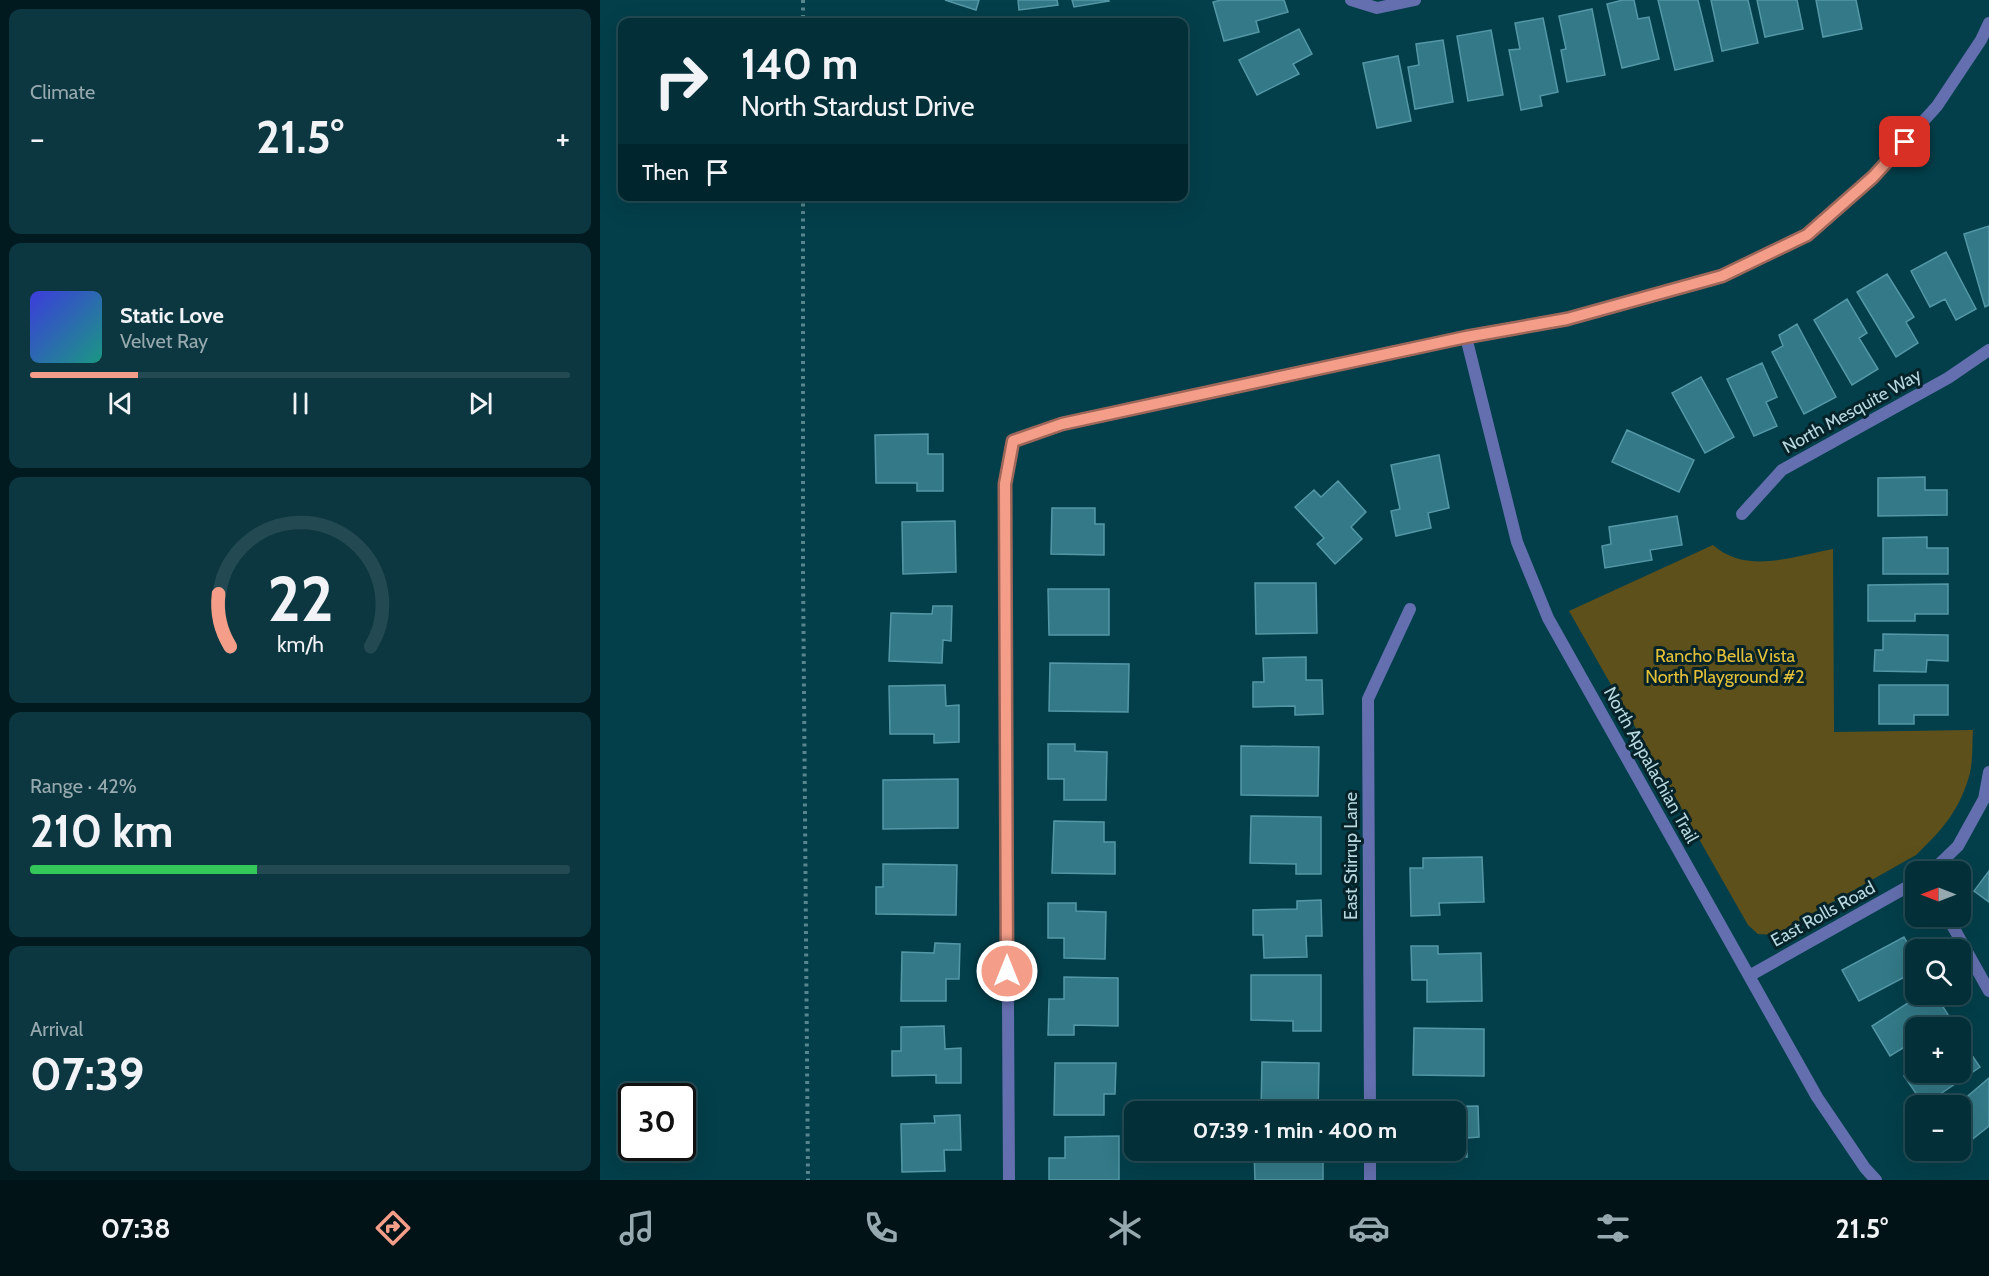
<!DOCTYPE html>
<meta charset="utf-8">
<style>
:root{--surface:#022f38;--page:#0c3740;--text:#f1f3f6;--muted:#96a9ae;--line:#234a53;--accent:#f49e89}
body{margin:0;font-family:Cabin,sans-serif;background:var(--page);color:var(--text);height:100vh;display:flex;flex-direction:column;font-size:22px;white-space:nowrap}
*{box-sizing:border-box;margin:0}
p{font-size:20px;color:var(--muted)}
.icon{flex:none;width:33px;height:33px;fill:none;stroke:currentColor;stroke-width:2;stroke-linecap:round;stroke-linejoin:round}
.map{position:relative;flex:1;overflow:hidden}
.details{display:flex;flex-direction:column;gap:9px;padding:9px;background:#011a1f;width:600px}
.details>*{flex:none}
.banner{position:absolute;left:18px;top:18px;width:570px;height:183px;border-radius:12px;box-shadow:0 6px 24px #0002,0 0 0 2px var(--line);background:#022f38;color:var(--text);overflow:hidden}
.needle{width:39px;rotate:270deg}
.fabs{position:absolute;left:1305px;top:861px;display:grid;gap:12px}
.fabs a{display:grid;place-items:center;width:66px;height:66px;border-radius:12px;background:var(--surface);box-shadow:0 6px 24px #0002,0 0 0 2px var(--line);font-size:30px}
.speed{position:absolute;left:18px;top:1083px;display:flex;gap:12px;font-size:30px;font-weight:700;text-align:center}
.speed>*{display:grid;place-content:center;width:78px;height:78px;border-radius:50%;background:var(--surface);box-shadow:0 6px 24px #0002,0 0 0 2px var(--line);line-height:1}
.speed .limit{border:3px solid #111;border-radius:9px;background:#fff;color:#111}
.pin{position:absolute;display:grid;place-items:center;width:51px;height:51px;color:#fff;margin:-26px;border-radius:12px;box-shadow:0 3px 9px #0006}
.me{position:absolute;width:66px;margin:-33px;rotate:0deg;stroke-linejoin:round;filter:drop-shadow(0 0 4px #0008)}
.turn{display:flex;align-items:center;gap:21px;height:126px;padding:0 24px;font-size:27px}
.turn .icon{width:78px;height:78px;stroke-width:2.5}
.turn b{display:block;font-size:42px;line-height:51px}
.then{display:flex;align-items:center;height:57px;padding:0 24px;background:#0003;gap:12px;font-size:22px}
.big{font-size:45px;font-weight:700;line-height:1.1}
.details .tile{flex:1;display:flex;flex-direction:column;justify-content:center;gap:9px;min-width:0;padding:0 21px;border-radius:12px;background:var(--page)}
.details .dial{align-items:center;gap:0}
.dial svg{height:156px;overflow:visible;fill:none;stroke:var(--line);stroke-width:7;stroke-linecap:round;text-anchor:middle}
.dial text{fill:var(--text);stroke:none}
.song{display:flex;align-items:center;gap:18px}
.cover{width:72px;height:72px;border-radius:9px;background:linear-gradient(135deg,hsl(240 70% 55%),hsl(170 70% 35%))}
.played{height:6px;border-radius:3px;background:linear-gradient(90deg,var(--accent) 20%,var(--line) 20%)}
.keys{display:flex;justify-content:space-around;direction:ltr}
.heat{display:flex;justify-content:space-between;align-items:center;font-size:33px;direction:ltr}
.charge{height:9px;border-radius:4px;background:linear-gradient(90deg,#34c759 42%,var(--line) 0)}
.trip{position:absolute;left:524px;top:1101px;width:342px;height:60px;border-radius:12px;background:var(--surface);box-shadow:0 6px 24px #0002,0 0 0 2px var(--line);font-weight:700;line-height:60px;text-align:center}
.tab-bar{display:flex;height:96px;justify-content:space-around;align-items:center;background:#011316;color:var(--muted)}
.tab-bar .icon{width:42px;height:42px}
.tab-bar .current{color:var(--accent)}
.tab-bar b{font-size:27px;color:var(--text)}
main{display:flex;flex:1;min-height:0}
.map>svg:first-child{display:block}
</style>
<main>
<section class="details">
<div class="tile"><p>Climate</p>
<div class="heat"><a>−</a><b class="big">21.5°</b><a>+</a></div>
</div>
<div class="tile">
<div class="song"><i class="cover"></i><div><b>Static Love</b><p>Velvet Ray</p></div></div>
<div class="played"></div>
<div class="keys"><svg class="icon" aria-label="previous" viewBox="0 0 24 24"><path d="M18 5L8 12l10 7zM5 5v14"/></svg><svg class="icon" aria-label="pause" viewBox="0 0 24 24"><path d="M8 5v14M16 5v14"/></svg><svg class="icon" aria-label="next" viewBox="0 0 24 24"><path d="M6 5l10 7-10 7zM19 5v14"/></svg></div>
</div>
<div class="tile dial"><svg viewBox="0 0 100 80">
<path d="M14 69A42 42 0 1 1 86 69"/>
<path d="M14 69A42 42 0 0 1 8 42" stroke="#f49e89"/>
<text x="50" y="56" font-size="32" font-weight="700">22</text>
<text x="50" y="72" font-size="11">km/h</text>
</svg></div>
<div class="tile"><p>Range · 42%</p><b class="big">210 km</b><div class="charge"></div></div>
<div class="tile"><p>Arrival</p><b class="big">07:39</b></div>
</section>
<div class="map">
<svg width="1389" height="1180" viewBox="0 0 1389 1180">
<rect width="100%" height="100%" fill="#033f4a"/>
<path fill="#5e501b" d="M1113 545C1146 575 1194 556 1233 549L1234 732 1373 730C1372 744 1373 760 1370 773 1360 810 1343 829 1316 855L1174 935 1158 934 1148 925 969 611Z"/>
<path fill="#337987" stroke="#5498a7" stroke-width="1.5" d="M345 0H379L376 10Z
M418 0H457L458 5 419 10Z
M472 0H508L509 1 474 7Z
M621 0H684L688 12 656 21 659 32 624 41 613 2Z
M1023 0H1034L1038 19 1049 17 1059 59 1022 68 1007 4Z
M1058 0H1098L1113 61 1075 70Z
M1111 0H1148L1158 43 1122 51Z
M1157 0H1197L1203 29 1165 37Z
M1216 0H1256L1262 29 1223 37Z
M992 9 1005 75 967 82 961 50 966 49 959 16Z
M943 18 958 92 940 96 942 106 921 110 909 50 920 49 915 23Z
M699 29 712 54 693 64 699 74 657 95 639 60Z
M891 30 903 95 868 101 857 36Z
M843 40 853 102 815 109 808 67 819 65 816 44Z
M798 56 811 121 777 128 763 63Z
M1389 226V305L1385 307 1364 234Z
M1346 252 1376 309 1356 320 1345 299 1330 307 1311 271Z
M1287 274 1314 317 1306 322 1318 343 1296 357 1257 292Z
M1247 299 1267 333 1259 338 1278 369 1252 385 1214 320Z
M1197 324 1236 397 1204 414 1172 352 1183 346 1179 335Z
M1162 363 1177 397 1166 402 1177 426 1154 436 1127 379Z
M1101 377 1134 437 1105 453 1072 393Z
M1027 430 1094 460 1079 492 1012 462Z
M328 434V454H343V491H317V483H276L275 435Z
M839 455 849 508 828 513 831 528 796 536 791 511 800 509 791 465Z
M1325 477V490H1347V515L1278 516V478Z
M738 481 766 512 751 527 762 539 735 564 717 544 724 538 695 507 714 490 721 497Z
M452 508H495V524H504V555L451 554Z
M1077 516 1082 545 1050 550 1052 560 1005 568 1002 546 1011 544 1009 527Z
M355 521 356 572 303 574 302 522Z
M1327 537V548H1348V574H1283V538Z
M655 583H716L717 633 656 634Z
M1348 584V614H1315V621H1268V585Z
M448 589H509V635H449Z
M333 606H352L351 641 343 640 342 663 289 661 291 613 332 614Z
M1283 634 1348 635V661L1327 660 1326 672 1274 671 1275 650H1283Z
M706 657V680H722L723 714 695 715V706L653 707V682H664L663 658Z
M450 663 529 664 528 712 449 711Z
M345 685 346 706 359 705V742L334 743V734H290L289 686Z
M1279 685H1348V715H1314V724H1279Z
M448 744H475V751L507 752 506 800H464V779H448Z
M641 746 719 747 718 796 641 795Z
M358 779V828L283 829V780Z
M651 816 721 817V874H696V864L650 863Z
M454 821 504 822V842H515V874L452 873Z
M882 857 884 902 839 903 840 915 811 916 810 868H823V858Z
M283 864 357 865 356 915 276 914V887H283Z
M1389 871V902L1374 891Z
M721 900 722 936H706L707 957 664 958 663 935H653V910L697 909V901Z
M448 903H476V911L506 912 505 959 464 958V938H448Z
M1304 937 1316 958V971L1259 1001 1242 970Z
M335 943 360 944 359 979H346V1001H301L302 952 334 953Z
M811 946H838V954L881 953 882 1001 827 1002V980H812Z
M651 975H721V1031H693V1021L651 1020Z
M464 977 518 978V1026L474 1025V1035H448L449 999H464Z
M1322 994H1335L1350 1018 1335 1028H1316V1040L1290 1056 1272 1026Z
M344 1026 345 1049 361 1048V1083H336V1075L292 1076V1051H301V1027Z
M814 1028 884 1029V1076L813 1075Z
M1360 1038 1380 1067 1324 1105 1304 1076 1316 1068V1072H1360Z
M662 1062 719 1063 718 1112H661Z
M455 1063H516L515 1094H504V1115H454Z
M1389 1078V1126L1360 1149V1106H1356Z
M878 1106 879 1137 867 1138V1157L817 1158V1150H855V1112H816V1107Z
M360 1115 361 1150H344L345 1171 302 1172 301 1124 335 1123 334 1116Z
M519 1136V1180H449V1158H465V1137Z
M654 1150H707V1156H723V1180H655Z"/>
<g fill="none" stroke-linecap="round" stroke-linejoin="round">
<path stroke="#57868f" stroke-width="4" stroke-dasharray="3 4.5" stroke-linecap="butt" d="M203 0V22
M203 196V569L208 1180"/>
<path stroke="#636fae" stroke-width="12" d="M751 0 777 8 815 0
M866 337 917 542 948 618 1217 1097 1265 1168 1276 1180
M1142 514 1182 470 1348 378 1389 350
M1331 872 1358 846 1384 799 1389 772
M1347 916 1389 991
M1149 976 1316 882
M770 1112 768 699 810 609
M770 1150V1180
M409 1180 405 484 413 441 462 424 866 337 967 319 1122 277 1207 235 1273 177 1337 106 1381 40 1389 23"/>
</g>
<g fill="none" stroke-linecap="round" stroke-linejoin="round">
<g stroke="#9f6759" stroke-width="15">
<path id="route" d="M407 971 405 484 413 441 462 424 485 419 866 337 967 319 1122 276 1207 235 1273 177 1305 142"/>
</g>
<use href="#route" stroke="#f49e89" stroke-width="10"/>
</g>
<g text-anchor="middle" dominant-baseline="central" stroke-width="6" stroke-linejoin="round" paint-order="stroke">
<g font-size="18" fill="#b8d8e0" stroke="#052329">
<text transform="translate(1252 411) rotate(-29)">North Mesquite Way</text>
<text transform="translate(1051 765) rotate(61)">North Appalachian Trail</text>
<text transform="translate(751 856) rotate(-90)">East Stirrup Lane</text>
<text transform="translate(1223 914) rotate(-29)">East Rolls Road</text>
</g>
<g font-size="18" fill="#e3c038" stroke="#052329">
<text x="1125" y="656">Rancho Bella Vista<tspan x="1125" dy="21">North Playground #2</tspan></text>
</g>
</g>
</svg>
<div class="fabs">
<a><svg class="needle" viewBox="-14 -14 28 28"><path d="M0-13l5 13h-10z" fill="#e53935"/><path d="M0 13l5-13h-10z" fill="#96a9ae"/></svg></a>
<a><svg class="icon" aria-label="search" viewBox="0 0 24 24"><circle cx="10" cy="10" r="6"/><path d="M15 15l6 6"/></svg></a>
<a>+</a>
<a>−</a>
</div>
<div class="speed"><div class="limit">30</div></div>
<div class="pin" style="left:1305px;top:142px;background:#d93025"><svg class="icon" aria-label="arrive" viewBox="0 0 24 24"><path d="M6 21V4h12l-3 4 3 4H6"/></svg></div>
<svg class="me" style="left:407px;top:971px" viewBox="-20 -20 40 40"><circle r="17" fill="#f49e89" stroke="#fff" stroke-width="3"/><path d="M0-11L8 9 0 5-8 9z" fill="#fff"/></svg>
<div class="trip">07:39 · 1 min · 400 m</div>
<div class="banner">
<div class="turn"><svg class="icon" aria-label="right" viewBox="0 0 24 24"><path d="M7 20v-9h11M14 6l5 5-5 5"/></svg><div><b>140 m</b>North Stardust Drive</div></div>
<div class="then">Then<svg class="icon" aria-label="arrive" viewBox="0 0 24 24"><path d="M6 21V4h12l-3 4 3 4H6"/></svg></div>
</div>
</div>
</main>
<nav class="tab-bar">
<b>07:38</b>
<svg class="icon current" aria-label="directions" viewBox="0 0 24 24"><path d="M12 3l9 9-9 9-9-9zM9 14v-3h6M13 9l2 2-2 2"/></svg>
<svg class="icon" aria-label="music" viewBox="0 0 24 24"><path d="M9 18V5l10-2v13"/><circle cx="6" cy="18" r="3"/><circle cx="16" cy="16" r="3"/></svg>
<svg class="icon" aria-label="phone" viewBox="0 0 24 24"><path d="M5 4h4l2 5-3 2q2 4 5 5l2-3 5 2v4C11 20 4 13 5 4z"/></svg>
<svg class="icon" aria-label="climate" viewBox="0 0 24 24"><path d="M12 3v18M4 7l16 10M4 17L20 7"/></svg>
<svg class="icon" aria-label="car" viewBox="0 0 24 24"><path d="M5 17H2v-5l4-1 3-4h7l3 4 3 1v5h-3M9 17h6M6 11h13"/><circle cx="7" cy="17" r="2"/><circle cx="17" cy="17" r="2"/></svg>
<svg class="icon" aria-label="filters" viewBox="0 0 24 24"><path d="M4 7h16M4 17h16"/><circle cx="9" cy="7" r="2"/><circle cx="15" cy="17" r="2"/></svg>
<b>21.5°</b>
</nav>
